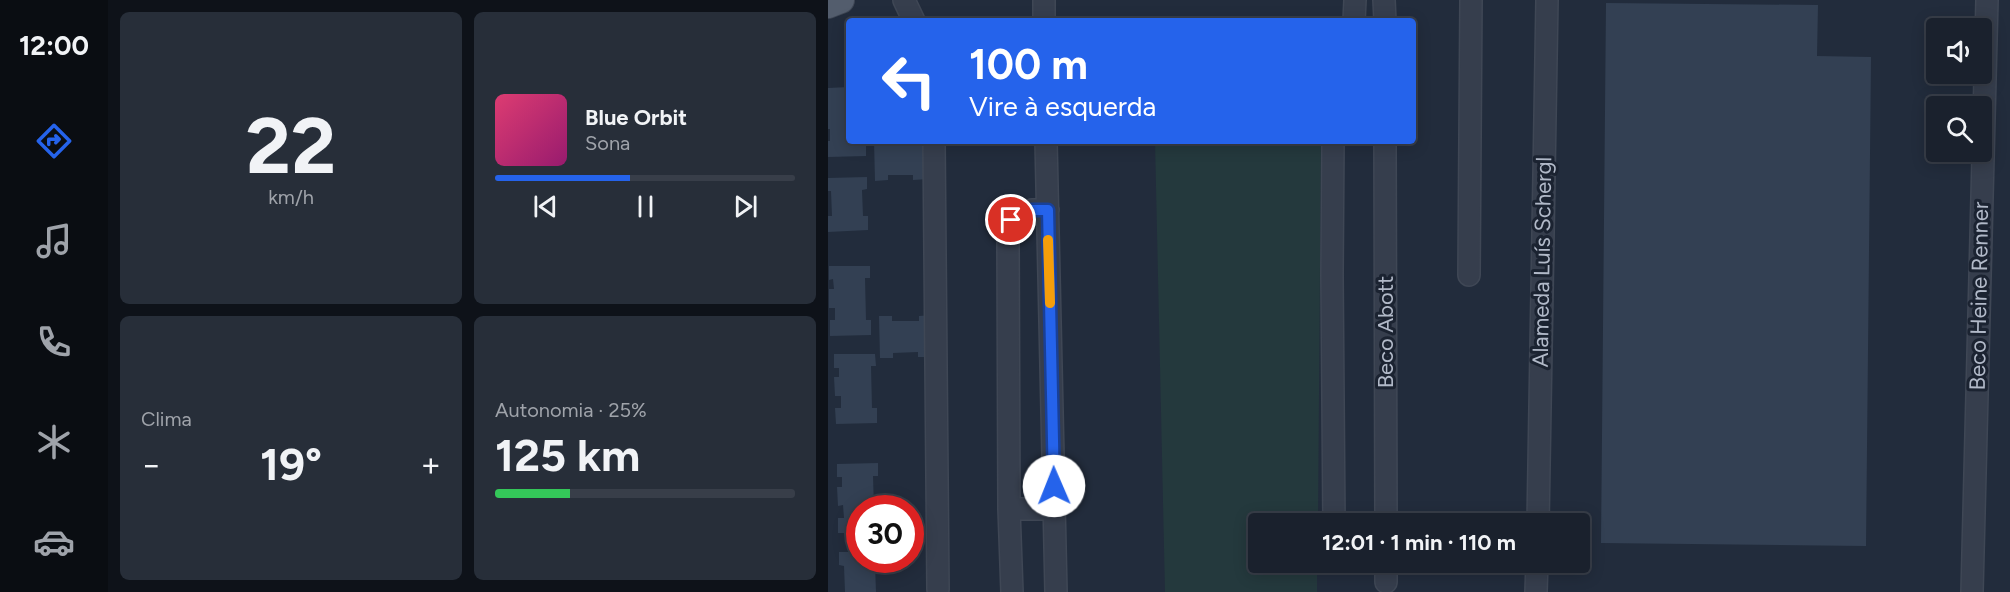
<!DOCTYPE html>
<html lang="pt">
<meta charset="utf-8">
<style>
:root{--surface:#1a212d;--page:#272e39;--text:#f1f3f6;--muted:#9fa3aa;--line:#383e49;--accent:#2563eb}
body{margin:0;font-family:Figtree,sans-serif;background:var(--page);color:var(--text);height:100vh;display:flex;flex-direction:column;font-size:22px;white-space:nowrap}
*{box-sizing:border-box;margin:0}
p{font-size:20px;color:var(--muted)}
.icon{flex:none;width:33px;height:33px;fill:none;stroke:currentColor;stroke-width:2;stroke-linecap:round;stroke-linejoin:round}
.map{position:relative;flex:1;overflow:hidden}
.side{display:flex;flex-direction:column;gap:12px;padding:12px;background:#0e1219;width:720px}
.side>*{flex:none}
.hud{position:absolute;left:18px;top:18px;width:570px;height:126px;border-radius:6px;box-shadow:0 3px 15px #0003,0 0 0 2px var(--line);background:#2563eb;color:#fff;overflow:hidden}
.fabs{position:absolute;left:1098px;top:18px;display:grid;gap:12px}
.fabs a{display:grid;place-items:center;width:66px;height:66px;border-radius:6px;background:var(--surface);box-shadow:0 3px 15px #0003,0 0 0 2px var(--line);font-size:30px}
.speed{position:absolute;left:18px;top:495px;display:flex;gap:12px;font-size:30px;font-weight:700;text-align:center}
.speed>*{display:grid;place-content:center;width:78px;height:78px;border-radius:50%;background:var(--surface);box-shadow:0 3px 15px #0003,0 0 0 2px var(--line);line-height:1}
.speed .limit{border:9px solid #d22;background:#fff;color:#111}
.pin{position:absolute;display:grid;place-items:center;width:51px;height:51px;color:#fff;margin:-26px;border:3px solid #fff;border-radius:50%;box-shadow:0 2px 6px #0007}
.me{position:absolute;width:66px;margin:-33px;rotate:359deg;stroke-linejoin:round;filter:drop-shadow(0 0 4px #0008)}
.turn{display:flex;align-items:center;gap:21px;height:126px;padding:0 24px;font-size:27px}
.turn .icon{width:78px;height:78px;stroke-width:2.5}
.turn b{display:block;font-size:42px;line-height:51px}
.big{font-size:45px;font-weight:700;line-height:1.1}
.side .widget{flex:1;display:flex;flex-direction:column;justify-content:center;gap:9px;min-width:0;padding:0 21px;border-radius:9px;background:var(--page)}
.side .dial{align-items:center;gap:0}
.dial b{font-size:78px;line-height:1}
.song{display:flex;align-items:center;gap:18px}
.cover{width:72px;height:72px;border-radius:9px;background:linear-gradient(135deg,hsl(340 70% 55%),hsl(320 70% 35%))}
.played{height:6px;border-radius:3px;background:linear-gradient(90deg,var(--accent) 45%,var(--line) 45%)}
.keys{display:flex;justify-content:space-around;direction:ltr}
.heat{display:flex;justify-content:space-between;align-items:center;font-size:33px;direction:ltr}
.charge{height:9px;border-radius:4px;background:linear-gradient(90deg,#34c759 25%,var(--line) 0)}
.side .tiles{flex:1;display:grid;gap:12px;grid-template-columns:repeat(2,1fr)}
.trip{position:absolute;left:420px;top:513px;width:342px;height:60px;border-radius:6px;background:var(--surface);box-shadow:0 3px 15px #0003,0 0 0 2px var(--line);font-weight:700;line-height:60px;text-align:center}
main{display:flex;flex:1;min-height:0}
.tab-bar{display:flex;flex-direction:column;width:108px;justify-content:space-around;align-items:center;background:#0a0d12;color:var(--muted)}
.tab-bar .icon{width:42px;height:42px}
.tab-bar .on{color:var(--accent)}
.tab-bar b{font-size:27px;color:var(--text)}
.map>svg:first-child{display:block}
</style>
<main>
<nav class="tab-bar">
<b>12:00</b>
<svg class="icon on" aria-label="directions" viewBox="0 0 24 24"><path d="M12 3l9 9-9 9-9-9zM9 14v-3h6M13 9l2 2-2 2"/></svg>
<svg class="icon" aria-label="music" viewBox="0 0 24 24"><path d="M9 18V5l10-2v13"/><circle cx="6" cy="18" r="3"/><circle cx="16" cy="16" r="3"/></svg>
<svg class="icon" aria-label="phone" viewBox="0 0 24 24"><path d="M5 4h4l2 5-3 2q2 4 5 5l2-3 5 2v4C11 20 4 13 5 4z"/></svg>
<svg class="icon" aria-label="climate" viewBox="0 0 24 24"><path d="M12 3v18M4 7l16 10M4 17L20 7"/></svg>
<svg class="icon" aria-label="car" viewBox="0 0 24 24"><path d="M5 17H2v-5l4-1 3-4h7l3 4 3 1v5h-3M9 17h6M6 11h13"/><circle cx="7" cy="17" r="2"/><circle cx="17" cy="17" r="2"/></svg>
</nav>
<section class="side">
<div class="tiles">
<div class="widget dial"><b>22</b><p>km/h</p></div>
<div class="widget">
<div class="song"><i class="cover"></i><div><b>Blue Orbit</b><p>Sona</p></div></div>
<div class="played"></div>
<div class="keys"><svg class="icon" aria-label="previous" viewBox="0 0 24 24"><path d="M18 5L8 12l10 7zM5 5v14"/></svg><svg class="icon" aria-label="pause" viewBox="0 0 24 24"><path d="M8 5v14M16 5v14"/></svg><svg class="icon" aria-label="next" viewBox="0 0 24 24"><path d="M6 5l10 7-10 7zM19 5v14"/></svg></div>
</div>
<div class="widget"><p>Clima</p>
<div class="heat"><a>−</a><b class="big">19°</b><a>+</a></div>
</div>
<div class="widget"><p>Autonomia · 25%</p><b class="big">125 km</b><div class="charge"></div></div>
</div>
</section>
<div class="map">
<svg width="1182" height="592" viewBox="0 0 1182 592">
<rect width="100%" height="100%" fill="#222c3c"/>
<path fill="#24393d" d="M327 141H493L490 523 430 524V562L489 563V592H337Z"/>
<path fill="#334053" d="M778 3 990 5 989 56 1043 57 1038 546 773 543Z
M21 87V141L38 142V156L0 157V141H2V129H0V88Z
M46 141H59V144L99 141 100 179 85 180V175H60V180L47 181Z
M39 177V189L34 190 35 216H40V230L0 232V216H4L3 191H0V178Z
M1 266H42V278H37L38 320H43V335L2 336V320H7V308H1V289H6L5 279 1 280Z
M105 315 106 357H90V352L65 353V358H52L51 316H64V321H91V316Z
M6 354H47L48 366H43L44 408H49V423L8 424 7 408H13V396H7L6 377H11V368H6Z
M50 463V476H45L46 508H32V533H10V518H16L15 505 10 506 9 487H14V477H9V464Z
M11 552H32V560H52V564H47L48 592H17L16 566 11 565Z"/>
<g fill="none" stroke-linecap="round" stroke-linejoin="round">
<g stroke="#3f4755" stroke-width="24">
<path id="minor" d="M76 0 86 21
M216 0V21
M556 0 557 21
M526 21 527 0
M106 141 110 589
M218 141 228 592
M505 141 504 275 506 524
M557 141 558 524
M220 210H204L183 220 180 238 181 509H227
M641 275 643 0
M181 509 184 592
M710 524 719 0
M558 562V582
M708 592 709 562
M1144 592 1159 0"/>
</g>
<g stroke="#3f4755" stroke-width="28">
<path id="major" d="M0 5 13 0"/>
</g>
<use href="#minor" stroke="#363e4d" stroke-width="21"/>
<use href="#major" stroke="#535d6d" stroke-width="26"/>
</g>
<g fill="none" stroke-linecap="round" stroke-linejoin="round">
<g stroke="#184099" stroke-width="15">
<path id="route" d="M183 220 204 210H220L226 486"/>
</g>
<use href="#route" stroke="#2563eb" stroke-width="10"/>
<path stroke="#f59e0b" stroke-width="10" d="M220 240 222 303"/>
</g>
<g text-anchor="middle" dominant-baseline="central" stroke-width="6" stroke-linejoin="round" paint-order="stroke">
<g font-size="22" fill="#b1b9c8" stroke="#1b2331">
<text transform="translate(714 262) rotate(-89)">Alameda Luís Schergl</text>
<text transform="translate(1151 296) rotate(-89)">Beco Heine Renner</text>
<text transform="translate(557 332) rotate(-90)">Beco Abott</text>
</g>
</g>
</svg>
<div class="fabs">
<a><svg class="icon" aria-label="sound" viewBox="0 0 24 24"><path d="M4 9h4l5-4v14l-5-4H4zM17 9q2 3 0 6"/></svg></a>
<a><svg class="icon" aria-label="search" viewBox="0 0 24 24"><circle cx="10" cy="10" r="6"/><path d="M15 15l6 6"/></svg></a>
</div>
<div class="speed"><div class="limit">30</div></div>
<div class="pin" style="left:183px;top:220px;background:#d93025"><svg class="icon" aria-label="arrive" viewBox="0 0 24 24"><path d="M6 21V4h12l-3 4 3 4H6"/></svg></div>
<svg class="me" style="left:226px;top:486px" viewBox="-20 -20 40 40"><circle r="19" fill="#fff"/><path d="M0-13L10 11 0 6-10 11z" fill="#2563eb"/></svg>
<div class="trip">12:01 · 1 min · 110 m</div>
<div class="hud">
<div class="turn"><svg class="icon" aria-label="left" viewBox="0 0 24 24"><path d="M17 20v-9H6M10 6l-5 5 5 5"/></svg><div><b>100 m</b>Vire à esquerda</div></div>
</div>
</div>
</main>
